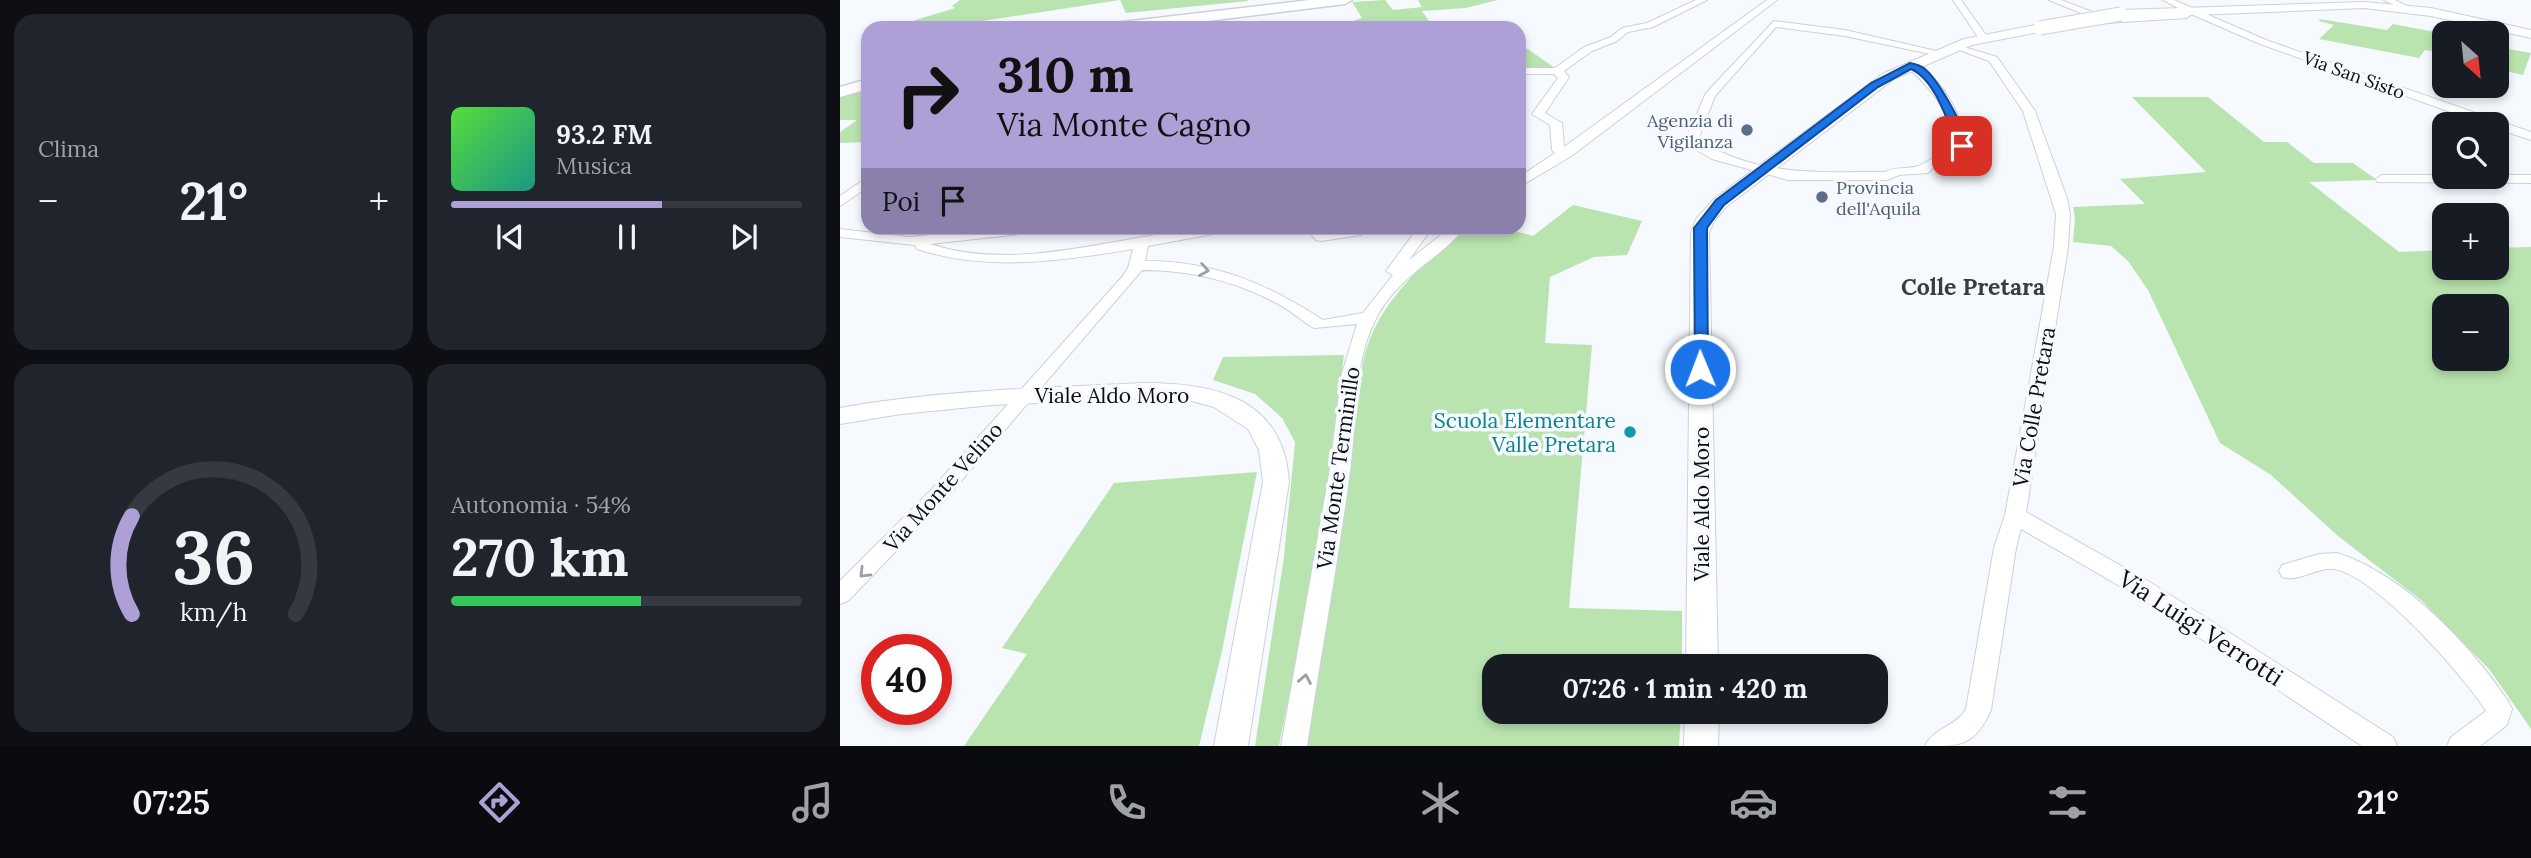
<!DOCTYPE html>
<html lang="it">
<meta charset="utf-8">
<style>
:root{--surface:#171b24;--page:#20242c;--text:#f1f3f6;--muted:#9ea1a6;--line:#363941;--accent:#ae9fd7}
body{margin:0;font-family:Lora,serif;background:var(--page);color:var(--text);height:100vh;display:flex;flex-direction:column;font-size:26px;white-space:nowrap}
*{box-sizing:border-box;margin:0}
p{font-size:23px;color:var(--muted)}
.icon{flex:none;width:38px;height:38px;fill:none;stroke:currentColor;stroke-width:2;stroke-linecap:round;stroke-linejoin:round}
.map{position:relative;flex:1;overflow:hidden}
.sheet{display:flex;flex-direction:column;gap:14px;padding:14px;background:#0d0f14;width:840px}
.sheet>*{flex:none}
.guide{position:absolute;left:21px;top:21px;width:665px;height:214px;border-radius:21px;box-shadow:0 4px 10px #0003;background:#ae9fd7;color:#111;overflow:hidden}
.needle{width:46px;rotate:153deg}
.tools{position:absolute;left:1592px;top:21px;display:grid;gap:14px}
.tools a{display:grid;place-items:center;width:77px;height:77px;border-radius:14px;background:var(--surface);box-shadow:0 4px 10px #0003;font-size:35px}
.speed{position:absolute;left:21px;top:634px;display:flex;gap:14px;font-size:35px;font-weight:700;text-align:center}
.speed>*{display:grid;place-content:center;width:91px;height:91px;border-radius:50%;background:var(--surface);box-shadow:0 4px 10px #0003;line-height:1}
.speed .limit{border:10px solid #d22;background:#fff;color:#111}
.pin{position:absolute;display:grid;place-items:center;width:60px;height:60px;color:#fff;margin:-30px;border-radius:14px;box-shadow:0 4px 10px #0006}
.me{position:absolute;width:77px;margin:-38px;rotate:359deg;stroke-linejoin:round;filter:drop-shadow(0 0 5px #0008)}
.turn{display:flex;align-items:center;gap:24px;height:147px;padding:0 21px;font-size:32px}
.turn .icon{width:91px;height:91px;stroke-width:2.5}
.turn b{display:block;font-size:49px;line-height:60px}
.then{display:flex;align-items:center;height:66px;padding:0 21px;background:#0003;gap:14px;font-size:26px}
.big{font-size:52px;font-weight:700;line-height:1.1}
.sheet .card{flex:1;display:flex;flex-direction:column;justify-content:center;gap:10px;min-width:0;padding:0 24px;border-radius:21px;background:var(--page)}
.sheet .dial{align-items:center;gap:0}
.dial svg{height:182px;overflow:visible;fill:none;stroke:var(--line);stroke-width:7;stroke-linecap:round;text-anchor:middle}
.dial text{fill:var(--text);stroke:none}
.song{display:flex;align-items:center;gap:21px}
.cover{width:84px;height:84px;border-radius:10px;background:linear-gradient(135deg,hsl(110 70% 55%),hsl(170 70% 35%))}
.played{height:7px;border-radius:4px;background:linear-gradient(90deg,var(--accent) 60%,var(--line) 60%)}
.keys{display:flex;justify-content:space-around;direction:ltr}
.heat{display:flex;justify-content:space-between;align-items:center;font-size:38px;direction:ltr}
.charge{height:10px;border-radius:5px;background:linear-gradient(90deg,#34c759 54%,var(--line) 0)}
.sheet .tiles{flex:1;display:grid;gap:14px;grid-template-columns:repeat(2,1fr)}
.trip{position:absolute;left:642px;top:654px;width:406px;height:70px;border-radius:21px;background:var(--surface);box-shadow:0 4px 10px #0003;font-weight:700;line-height:70px;text-align:center}
.dock{display:flex;height:112px;justify-content:space-around;align-items:center;background:#090b0e;color:var(--muted)}
.dock .icon{width:49px;height:49px}
.dock .active{color:var(--accent)}
.dock b{font-size:32px;color:var(--text)}
main{display:flex;flex:1;min-height:0}
.map>svg:first-child{display:block}
</style>
<main>
<section class="sheet">
<div class="tiles">
<div class="card"><p>Clima</p>
<div class="heat"><a>−</a><b class="big">21°</b><a>+</a></div>
</div>
<div class="card">
<div class="song"><i class="cover"></i><div><b>93.2 FM</b><p>Musica</p></div></div>
<div class="played"></div>
<div class="keys"><svg class="icon" aria-label="previous" viewBox="0 0 24 24"><path d="M18 5L8 12l10 7zM5 5v14"/></svg><svg class="icon" aria-label="pause" viewBox="0 0 24 24"><path d="M8 5v14M16 5v14"/></svg><svg class="icon" aria-label="next" viewBox="0 0 24 24"><path d="M6 5l10 7-10 7zM19 5v14"/></svg></div>
</div>
<div class="card dial"><svg viewBox="0 0 100 80">
<path d="M14 69A42 42 0 1 1 86 69"/>
<path d="M14 69A42 42 0 0 1 14 26" stroke="#ae9fd7"/>
<text x="50" y="56" font-size="32" font-weight="700">36</text>
<text x="50" y="72" font-size="11">km/h</text>
</svg></div>
<div class="card"><p>Autonomia · 54%</p><b class="big">270 km</b><div class="charge"></div></div>
</div>
</section>
<div class="map">
<svg width="1691" height="746" viewBox="0 0 1691 746">
<rect width="100%" height="100%" fill="#f6f9fe"/>
<path fill="#bae4af" fill-rule="evenodd" d="M120 0H407L408 1 286 13 280 0 97 28H49L115 8 112 6Z
M545 0 553 10 582 7 578 0H658L626 8 582 11 591 24 604 28H491L522 18 512 2Z
M1480 19 1547 30 1553 24 1605 34V53L1585 50 1579 58 1479 39 1494 25 1479 21Z
M679 43 715 68 679 70Z
M1657 47 1691 53 1683 75 1657 69Z
M28 89V142L0 143V132L17 120H0V97Z
M1292 97H1368L1424 142H1447L1474 163H1513L1537 180 1469 182 1559 252 1605 250V268H1657V248L1691 247V729L1649 669 1582 601 1498 536 1431 475 1380 443 1308 290 1288 261 1271 246 1233 242 1235 218 1233 207 1305 204 1280 179 1366 172ZM1605 306H1657V359H1605Z
M733 205 802 221 787 255 754 257 710 277 705 343 752 345 729 608 842 611V667H654V712H841L839 746H464L523 362C536 303 581 266 625 228H664L693 236Z
M504 355 479 545 439 746H415L444 557 455 442 442 418 415 394 373 380 383 357Z
M417 472 382 651 359 746H124L187 654 162 648 274 483Z"/>
<g fill="none" stroke-linecap="round" stroke-linejoin="round">
<g stroke="#ccd1d8" stroke-width="2">
<path id="minor" d="M856 0H867L813 27 788 32 777 41 752 51 724 71 729 77 705 113 722 123 724 147 927 0H937L730 157 679 187V177L715 153 712 150 710 125 692 114 718 78 714 74H679V68H715L744 47 771 37 782 28 807 23Z
M1113 0H1121L1148 38 1146 40H1140Z
M1209 0H1221L1266 17 1339 13 1340 9 1323 0H1334L1426 40 1691 132V140L1657 129V124H1644L1420 44 1351 14 1347 18 1265 23Z
M1544 0H1555L1573 9 1566 11Z
M934 21 1005 30 1105 53 1100 56 1005 36 936 27 875 96 858 140C920 177 975 172 1045 172 1056 166 1066 170 1078 166 1081 166 1115 145 1116 143 1105 106 1094 91 1066 66L1071 63C1102 74 1119 114 1128 143L1122 153 1098 163 1088 173 1059 175 1047 180H948L872 159 847 144 845 141 866 93Z
M1114 44 1157 57 1195 111 1227 198 1230 214 1228 247 1186 512 1313 584 1553 737 1557 746H1522L1297 596 1181 529 1176 548 1151 710C1134 746 1122 746 1085 746 1093 728 1117 726 1126 709L1154 548 1165 515 1179 439 1214 247 1216 214 1183 111 1149 61 1114 48Z
M1542 175H1691V183L1537 182 1536 179Z
M28 177V187L0 206V196Z
M161 228H206L199 232 90 244C188 276 291 228 391 228L384 232 308 246 305 261C374 261 426 283 483 320L523 313 553 275 546 271 578 228H592L569 260 610 228H625C600 258 561 275 539 313 513 358 517 413 511 463 499 558 481 652 467 746H441L491 463 501 377 517 324 474 328C462 321 451 311 438 304 396 281 350 270 302 270L104 501 8 601 0 604V581L90 491 282 277 288 268 293 249C221 261 147 272 77 249L75 245 0 237V229L69 237Z
M466 228H480L484 232 531 228 521 235 481 241 476 240Z
M1497 553C1563 574 1630 644 1668 701L1672 709 1667 725 1640 746H1607L1611 737 1646 711C1623 675 1536 576 1494 569 1476 567 1459 583 1442 577L1439 571 1442 565 1479 554Z"/>
</g>
<g stroke="#ccd1d8" stroke-width="2">
<path id="tertiary" d="M1524 2 1591 8 1691 30V38L1591 16 1524 8 1281 18 1275 14 1281 10Z
M1200 24 1206 28 1204 31 1132 45 1054 79 886 207 874 221 869 233 878 667H846L851 233 856 219 874 199 1044 73 1124 39Z
M304 383C375 383 444 398 449 482L408 746H374L423 482 419 450 408 429 374 407 344 399 304 398 152 405 61 414 0 424V408C101 390 202 388 304 383Z
M845 712H879L878 746H844Z"/>
</g>
<g stroke="#ccd1d8" stroke-width="3">
<path id="primary" d="M470 0H512L505 4 311 28H266L274 23Z
M28 79V89L0 97V87Z"/>
</g>
<use href="#minor" fill="#fff" fill-rule="evenodd"/>
<use href="#tertiary" fill="#fff" fill-rule="evenodd"/>
<use href="#primary" fill="#fff" fill-rule="evenodd"/>
<g stroke="#ccd1d8" stroke-width="15" stroke-linecap="butt">
<path id="tertiary-bridge" d="M1200 28 1281 14"/>
</g>
<use href="#tertiary-bridge" stroke="#fff" stroke-width="13"/>
</g>
<defs><path id="oneway-chevron" d="M-2-3.5L2.5 0L-2 3.5" fill="none" stroke-width="1.6" stroke-linecap="round" stroke-linejoin="round" transform="scale(1.75)"/></defs>
<g stroke="#9e9fa0">
<use href="#oneway-chevron" transform="translate(364 270) rotate(10)"/>
<use href="#oneway-chevron" transform="translate(24 573) rotate(135)"/>
<use href="#oneway-chevron" transform="translate(465 679) rotate(-80)"/>
</g>
<path fill="#1a73e8" stroke="#114b97" stroke-width="2" d="M1070 63C1076 64 1082 66 1086 70 1099 82 1129 132 1126 148H1118C1109 125 1096 80 1071 69L1038 87 884 205 867 228 868 369 860 373 855 372 854 228 876 200 1031 83Z"/>
<g fill="#5c6f8a" stroke="#f6f9fe" stroke-width="2.5">
<circle cx="907" cy="130" r="7"/>
<circle cx="982" cy="197" r="7"/>
</g>
<circle fill="#0f9aa8" stroke="#f6f9fe" stroke-width="2.5" cx="790" cy="432" r="7"/>
<g text-anchor="middle" dominant-baseline="central" stroke-width="7" stroke-linejoin="round" paint-order="stroke">
<g font-size="18" fill="#0d0e11" stroke="#f6f9fe">
<text transform="translate(1514 75) rotate(20)">Via San Sisto</text>
</g>
<g font-size="18" fill="#4e5e75" stroke="#f6f9fe" text-anchor="end">
<text x="893" y="120">Agenzia di<tspan x="893" dy="21">Vigilanza</tspan></text>
<text x="996" y="187" text-anchor="start">Provincia<tspan x="996" dy="21">dell'Aquila</tspan></text>
</g>
<g font-size="21" fill="#0d0e11" stroke="#f6f9fe">
<text x="272" y="395">Viale Aldo Moro</text>
<text transform="translate(1194 407) rotate(-80)">Via Colle Pretara</text>
<text transform="translate(498 468) rotate(-82)">Via Monte Terminillo</text>
<text transform="translate(103 487) rotate(-48)">Via Monte Velino</text>
<text transform="translate(861 504) rotate(-90)">Viale Aldo Moro</text>
</g>
<g font-size="21" fill="#0d838f" stroke="#f6f9fe" text-anchor="end">
<text x="776" y="420">Scuola Elementare<tspan x="776" dy="24">Valle Pretara</tspan></text>
</g>
<g font-size="23" font-weight="bold" fill="#393c42" stroke="#f6f9fe">
<text x="1133" y="286">Colle Pretara</text>
</g>
<g font-size="24" fill="#0d0e11" stroke="#f6f9fe">
<text transform="translate(1361 628) rotate(33)">Via Luigi Verrotti</text>
</g>
</g>
</svg>
<div class="tools">
<a><svg class="needle" viewBox="-14 -14 28 28"><path d="M0-13l5 13h-10z" fill="#e53935"/><path d="M0 13l5-13h-10z" fill="#9ea1a6"/></svg></a>
<a><svg class="icon" aria-label="search" viewBox="0 0 24 24"><circle cx="10" cy="10" r="6"/><path d="M15 15l6 6"/></svg></a>
<a>+</a>
<a>−</a>
</div>
<div class="speed"><div class="limit">40</div></div>
<div class="pin" style="left:1122px;top:146px;background:#d93025"><svg class="icon" aria-label="arrive" viewBox="0 0 24 24"><path d="M6 21V4h12l-3 4 3 4H6"/></svg></div>
<svg class="me" style="left:860px;top:369px" viewBox="-20 -20 40 40"><circle r="17" fill="#1a73e8" stroke="#fff" stroke-width="3"/><path d="M0-11L8 9 0 5-8 9z" fill="#fff"/></svg>
<div class="trip">07:26 · 1 min · 420 m</div>
<div class="guide">
<div class="turn"><svg class="icon" aria-label="right" viewBox="0 0 24 24"><path d="M7 20v-9h11M14 6l5 5-5 5"/></svg><div><b>310 m</b>Via Monte Cagno</div></div>
<div class="then">Poi<svg class="icon" aria-label="arrive" viewBox="0 0 24 24"><path d="M6 21V4h12l-3 4 3 4H6"/></svg></div>
</div>
</div>
</main>
<nav class="dock">
<b>07:25</b>
<svg class="icon active" aria-label="directions" viewBox="0 0 24 24"><path d="M12 3l9 9-9 9-9-9zM9 14v-3h6M13 9l2 2-2 2"/></svg>
<svg class="icon" aria-label="music" viewBox="0 0 24 24"><path d="M9 18V5l10-2v13"/><circle cx="6" cy="18" r="3"/><circle cx="16" cy="16" r="3"/></svg>
<svg class="icon" aria-label="phone" viewBox="0 0 24 24"><path d="M5 4h4l2 5-3 2q2 4 5 5l2-3 5 2v4C11 20 4 13 5 4z"/></svg>
<svg class="icon" aria-label="climate" viewBox="0 0 24 24"><path d="M12 3v18M4 7l16 10M4 17L20 7"/></svg>
<svg class="icon" aria-label="car" viewBox="0 0 24 24"><path d="M5 17H2v-5l4-1 3-4h7l3 4 3 1v5h-3M9 17h6M6 11h13"/><circle cx="7" cy="17" r="2"/><circle cx="17" cy="17" r="2"/></svg>
<svg class="icon" aria-label="filters" viewBox="0 0 24 24"><path d="M4 7h16M4 17h16"/><circle cx="9" cy="7" r="2"/><circle cx="15" cy="17" r="2"/></svg>
<b>21°</b>
</nav>
